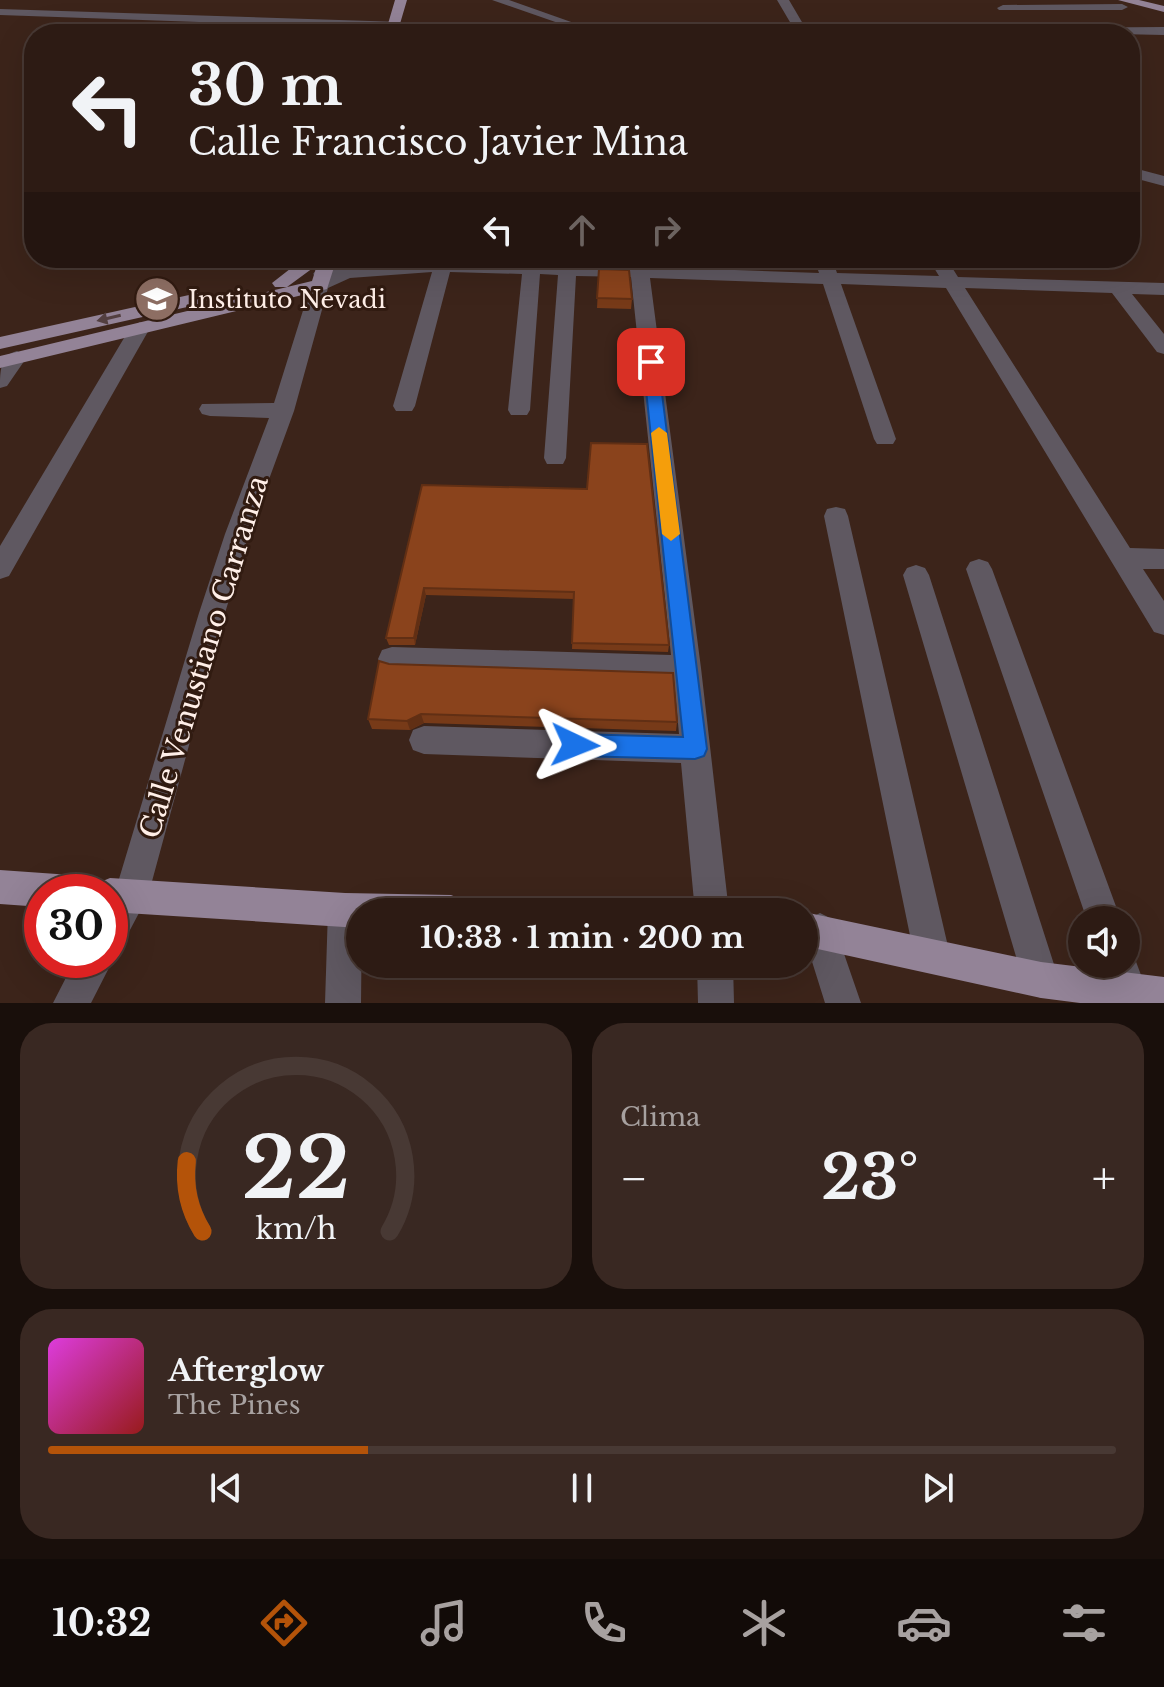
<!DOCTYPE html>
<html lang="es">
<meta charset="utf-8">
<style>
:root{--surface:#2d1b14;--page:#392822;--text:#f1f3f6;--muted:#a7a1a0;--line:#483934;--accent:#b45309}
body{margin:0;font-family:"Libre Baskerville",serif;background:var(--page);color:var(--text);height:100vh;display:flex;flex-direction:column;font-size:30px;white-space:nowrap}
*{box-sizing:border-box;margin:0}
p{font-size:26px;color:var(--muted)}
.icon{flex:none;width:44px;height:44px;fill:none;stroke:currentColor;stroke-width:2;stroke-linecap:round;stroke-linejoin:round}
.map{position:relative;height:1003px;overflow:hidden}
.sheet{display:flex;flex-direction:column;gap:20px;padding:20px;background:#190f0b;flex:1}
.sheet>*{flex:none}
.guide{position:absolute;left:24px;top:24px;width:1116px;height:244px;border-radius:32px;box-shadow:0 8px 32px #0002,0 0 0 2px var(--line);background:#2d1b14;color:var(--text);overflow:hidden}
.tools{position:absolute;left:1068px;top:906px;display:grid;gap:16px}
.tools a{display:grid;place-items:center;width:72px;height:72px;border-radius:50%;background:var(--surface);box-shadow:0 8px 32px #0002,0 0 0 2px var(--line);font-size:40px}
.speed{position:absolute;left:24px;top:874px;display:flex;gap:16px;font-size:40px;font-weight:700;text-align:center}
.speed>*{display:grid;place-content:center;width:104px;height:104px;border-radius:50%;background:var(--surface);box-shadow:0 8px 32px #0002,0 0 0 2px var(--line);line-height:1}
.speed .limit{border:12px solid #d22;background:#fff;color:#111}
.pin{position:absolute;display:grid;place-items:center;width:68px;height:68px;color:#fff;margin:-34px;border-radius:16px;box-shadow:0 4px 12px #0006}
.me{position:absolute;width:88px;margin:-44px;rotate:92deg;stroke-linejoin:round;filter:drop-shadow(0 0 6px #0008)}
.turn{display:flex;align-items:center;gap:28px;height:168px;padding:0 32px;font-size:36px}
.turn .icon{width:104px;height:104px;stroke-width:2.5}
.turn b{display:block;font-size:56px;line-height:68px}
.lanes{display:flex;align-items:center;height:76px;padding:0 32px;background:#0003;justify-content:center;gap:40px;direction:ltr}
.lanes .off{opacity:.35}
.big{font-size:60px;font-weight:700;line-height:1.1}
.sheet .tile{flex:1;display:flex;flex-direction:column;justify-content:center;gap:12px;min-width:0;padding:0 28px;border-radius:32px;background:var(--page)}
.sheet .dial{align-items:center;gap:0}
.dial svg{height:208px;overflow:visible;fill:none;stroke:var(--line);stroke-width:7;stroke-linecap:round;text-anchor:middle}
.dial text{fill:var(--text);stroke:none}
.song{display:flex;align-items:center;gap:24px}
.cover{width:96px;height:96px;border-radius:12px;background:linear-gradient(135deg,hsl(300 70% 55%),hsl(0 70% 35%))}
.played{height:8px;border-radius:4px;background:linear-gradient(90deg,var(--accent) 30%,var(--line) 30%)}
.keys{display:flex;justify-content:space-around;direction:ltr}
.heat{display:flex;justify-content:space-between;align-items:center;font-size:44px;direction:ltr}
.sheet .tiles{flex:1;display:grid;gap:20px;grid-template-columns:1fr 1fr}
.tile:last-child{grid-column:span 2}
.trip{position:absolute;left:346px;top:898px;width:472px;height:80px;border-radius:40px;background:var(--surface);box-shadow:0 8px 32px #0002,0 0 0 2px var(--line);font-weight:700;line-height:80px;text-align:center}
.menu{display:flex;height:128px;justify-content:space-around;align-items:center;background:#120b08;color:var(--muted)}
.menu .icon{width:56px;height:56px}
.menu .on{color:var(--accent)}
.menu b{font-size:36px;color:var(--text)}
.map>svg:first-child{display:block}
</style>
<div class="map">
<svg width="1164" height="1003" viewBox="0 0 1164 1003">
<rect width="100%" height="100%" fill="#3c241a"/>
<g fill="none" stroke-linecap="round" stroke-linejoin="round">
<path fill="#5f5861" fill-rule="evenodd" d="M492 0H509L574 23 564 25Z
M777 0H789L809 34H797Z
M1003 5 1122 4 1128 7 1122 10H999L997 8Z
M0 9 645 30 651 34H540L0 15Z
M1164 27V35L1023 32 1029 28Z
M1130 167 1164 176V186L1130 177Z
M629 258H647L648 267 819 273 814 258H832L837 273 939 276 928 258H946L958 277 1164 283V295L1132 294 1164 334V354L1157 352 1112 293 965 288 1130 548 1164 549V569H1143L1164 601V635L1154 632 946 288 841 284 896 439 893 444H877L874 439 823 284 650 278 701 668 729 912H695L681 763 424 754 413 750 409 740 413 730 424 726 679 734 674 680 392 671 382 668 378 659 382 650 392 647 671 655 631 277 576 276 566 458 563 464H547L544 458 558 275 540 274 530 410 527 415H511L508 410 522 274 450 272 415 406 412 411H396L393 406 432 272 350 278 328 288 294 411 249 534 225 613 148 896 122 945 110 951V899L116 889 199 613 225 534 269 418 210 416 202 414 199 409 202 404 274 403 311 285 319 279 313 274 316 270 443 261 630 267Z
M140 322 150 328 9 576 0 579V546L130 328Z
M17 351 27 357 7 386 0 388C0 372 0 355 17 351Z
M836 507 845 509 848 516 950 955 945 968 932 973 919 968 914 955 824 516 827 509Z
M979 559 988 562 992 569 1121 920H1087L966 569 970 562Z
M916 565 925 568 929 575 1059 980 1054 993 1041 998 1028 993 1023 980 903 575 907 568Z
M345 893 357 898 362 910 361 1003H325L328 910 333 898Z
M820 913 832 919 861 1003H825L804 936 808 919Z
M1126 949 1132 951 1147 991 1142 1003H1116L1101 964H1126Z
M110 953 113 960 91 1003H53L75 960H110Z
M697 964H733L734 1003H698Z"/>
<path fill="#938397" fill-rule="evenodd" d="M395 0H407L397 34H385Z
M1118 0H1139L1164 6V12Z
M304 258H337L327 289 0 368V356L312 281 317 265 287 287H275L272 283Z
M198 293 207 299 205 303 0 349V337Z
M0 870 71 875 83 880 88 892H42V907L0 904Z
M110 878 345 893 451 895 463 900 468 912H360V928L110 912V892H94L98 883Z
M803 912H804L1041 962 1164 977V1003H1080L1041 998 804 946Z"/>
</g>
<path fill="#773a18" d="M599 269 632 299 631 309 597 308Z
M422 485 669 645 668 652 572 649 574 599 426 595 415 645H389L386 638Z
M389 664 677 722 676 731 424 723 410 730 372 729 368 719Z"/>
<path fill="#612f14" d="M424 588 426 595 415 645 414 638Z
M421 714 424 723 410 730 407 721Z"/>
<path fill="#8a431c" stroke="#612f14" stroke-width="2" d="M833 30H854L857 34H835Z
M599 269 629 270 632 299 597 298Z
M591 443 647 444 669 645 572 643 574 592 424 588 414 638H386L422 485 587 489Z
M379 661 389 664 673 673 677 722 421 714 407 721 368 719Z"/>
<defs><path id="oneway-solid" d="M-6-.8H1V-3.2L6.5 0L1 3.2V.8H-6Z" transform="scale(2)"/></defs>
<use fill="#533f40" href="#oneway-solid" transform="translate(109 318) rotate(167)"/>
<path fill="#1a73e8" stroke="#114b97" stroke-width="2" d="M651 358 658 362 707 749 704 756 695 759 575 756 567 752 564 745 567 737 575 734 683 737 643 362Z"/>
<path fill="#f59e0b" d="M659 427 667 433 680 534 671 541 662 534 651 433Z"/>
<defs>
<g id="school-disc" transform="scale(2.3)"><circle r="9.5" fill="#8d6e63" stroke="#311b11"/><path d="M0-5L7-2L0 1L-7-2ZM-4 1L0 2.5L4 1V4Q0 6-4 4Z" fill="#fff"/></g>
</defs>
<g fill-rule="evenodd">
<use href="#school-disc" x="157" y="299"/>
</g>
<g text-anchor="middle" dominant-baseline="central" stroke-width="6" stroke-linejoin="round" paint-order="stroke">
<g font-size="24" fill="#ffefe8" stroke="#311b11" text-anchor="start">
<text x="188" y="299">Instituto Nevadi</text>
</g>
<g font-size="28" fill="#ffefe8" stroke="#311b11">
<text transform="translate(204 657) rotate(-73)">Calle Venustiano Carranza</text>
</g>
</g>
</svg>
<div class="tools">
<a><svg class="icon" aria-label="sound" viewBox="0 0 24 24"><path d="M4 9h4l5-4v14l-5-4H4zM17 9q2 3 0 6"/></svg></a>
</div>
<div class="speed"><div class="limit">30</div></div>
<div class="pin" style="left:651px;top:362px;background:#d93025"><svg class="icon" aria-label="arrive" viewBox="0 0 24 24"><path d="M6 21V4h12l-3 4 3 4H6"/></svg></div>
<svg class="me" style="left:575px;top:745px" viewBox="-20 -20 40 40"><path d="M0-17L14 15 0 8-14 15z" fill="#1a73e8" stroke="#fff" stroke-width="4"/></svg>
<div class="trip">10:33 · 1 min · 200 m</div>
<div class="guide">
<div class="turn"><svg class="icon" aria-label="left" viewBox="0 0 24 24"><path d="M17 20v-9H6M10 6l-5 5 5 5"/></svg><div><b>30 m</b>Calle Francisco Javier Mina</div></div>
<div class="lanes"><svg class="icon" aria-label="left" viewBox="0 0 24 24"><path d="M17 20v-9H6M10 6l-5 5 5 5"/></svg><svg class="icon off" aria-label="ahead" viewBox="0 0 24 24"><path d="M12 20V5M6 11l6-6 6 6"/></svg><svg class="icon off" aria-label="right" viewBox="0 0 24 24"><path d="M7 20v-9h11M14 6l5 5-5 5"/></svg></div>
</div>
</div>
<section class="sheet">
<div class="tiles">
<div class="tile dial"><svg viewBox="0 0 100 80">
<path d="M14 69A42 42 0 1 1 86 69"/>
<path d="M14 69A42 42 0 0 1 8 42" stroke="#b45309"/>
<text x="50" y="56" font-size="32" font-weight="700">22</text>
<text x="50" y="72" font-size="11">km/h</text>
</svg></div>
<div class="tile"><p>Clima</p>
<div class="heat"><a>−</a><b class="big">23°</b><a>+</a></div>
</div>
<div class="tile">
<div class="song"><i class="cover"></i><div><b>Afterglow</b><p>The Pines</p></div></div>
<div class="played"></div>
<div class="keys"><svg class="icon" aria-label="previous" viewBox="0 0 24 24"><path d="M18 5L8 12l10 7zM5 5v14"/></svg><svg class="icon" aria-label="pause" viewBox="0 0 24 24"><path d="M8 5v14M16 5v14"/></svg><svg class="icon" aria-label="next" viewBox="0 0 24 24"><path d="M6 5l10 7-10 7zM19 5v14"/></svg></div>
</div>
</div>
</section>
<nav class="menu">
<b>10:32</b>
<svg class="icon on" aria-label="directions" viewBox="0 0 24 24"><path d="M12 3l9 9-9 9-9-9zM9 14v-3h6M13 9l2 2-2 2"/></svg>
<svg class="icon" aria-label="music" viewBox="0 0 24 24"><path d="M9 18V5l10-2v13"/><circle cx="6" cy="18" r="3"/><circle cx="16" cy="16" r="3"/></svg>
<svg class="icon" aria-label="phone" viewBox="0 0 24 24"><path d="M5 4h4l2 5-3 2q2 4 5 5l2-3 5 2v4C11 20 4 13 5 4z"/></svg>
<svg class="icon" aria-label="climate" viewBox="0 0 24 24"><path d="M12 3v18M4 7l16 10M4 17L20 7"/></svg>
<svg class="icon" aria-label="car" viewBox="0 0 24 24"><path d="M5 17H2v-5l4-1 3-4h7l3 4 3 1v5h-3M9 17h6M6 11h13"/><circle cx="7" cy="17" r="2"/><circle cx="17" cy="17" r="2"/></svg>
<svg class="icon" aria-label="filters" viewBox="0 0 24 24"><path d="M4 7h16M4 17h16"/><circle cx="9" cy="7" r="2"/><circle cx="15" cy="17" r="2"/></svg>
</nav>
